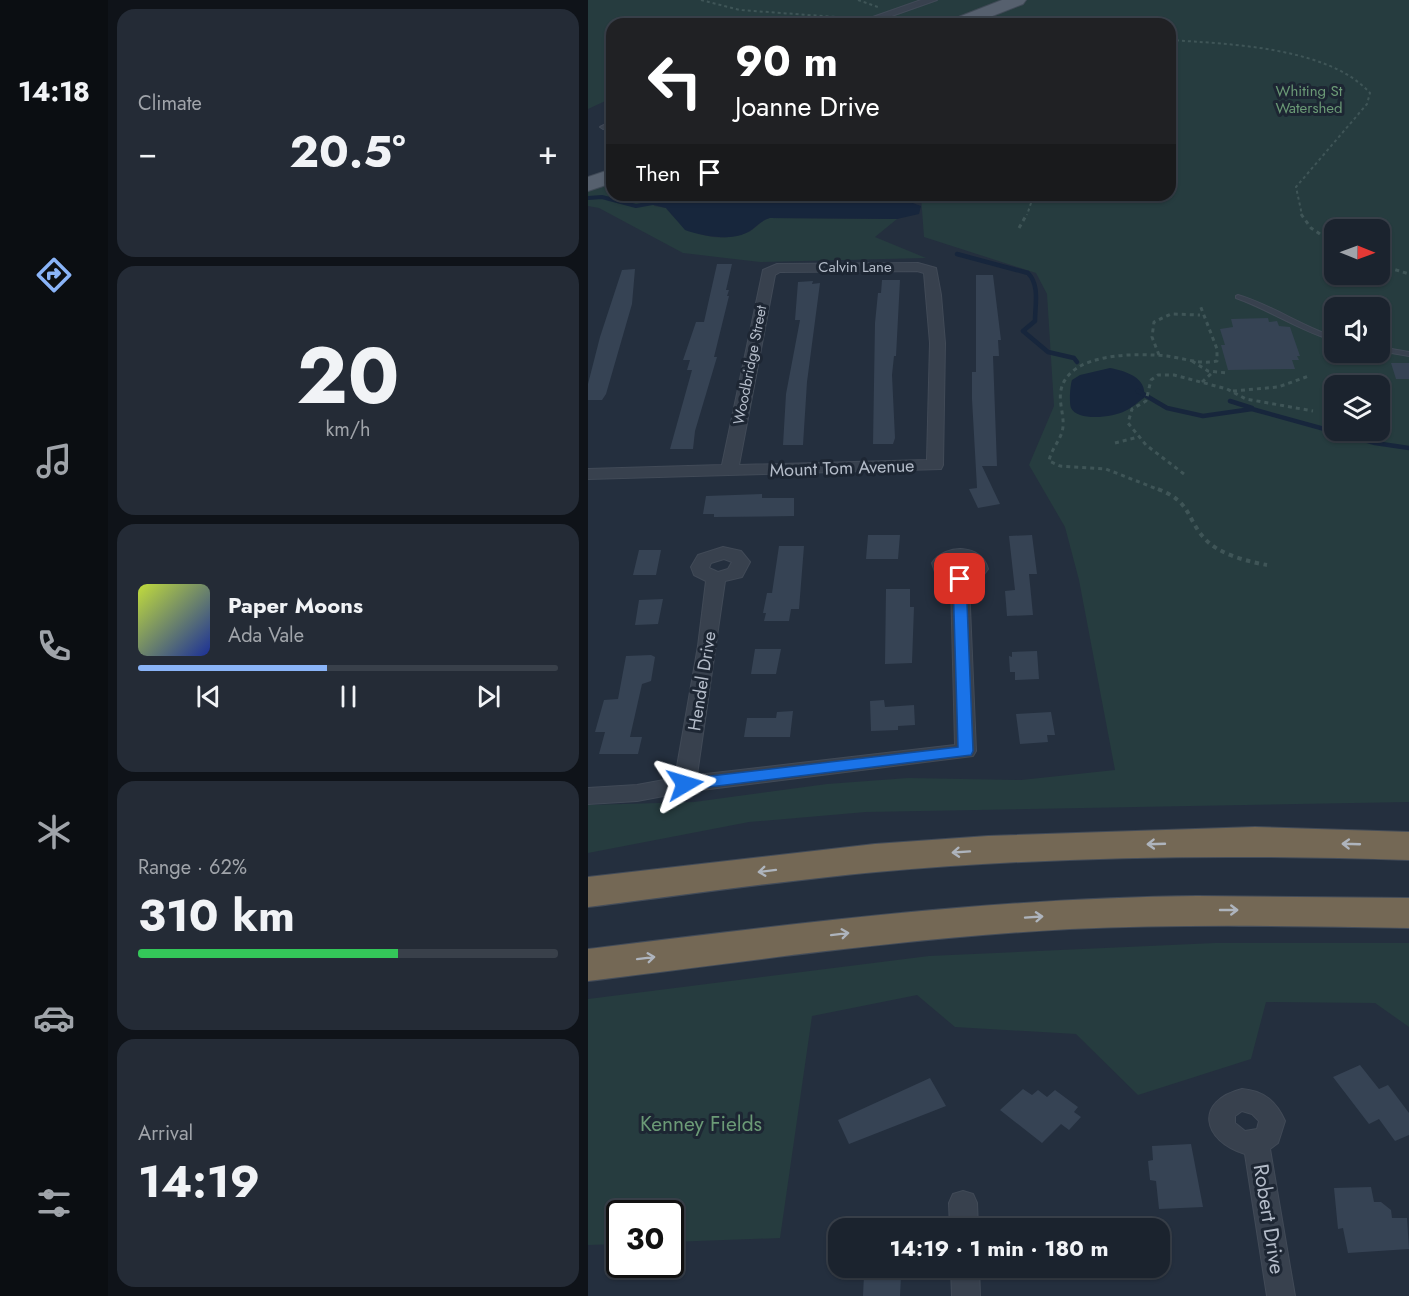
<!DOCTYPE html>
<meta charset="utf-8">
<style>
:root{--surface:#1b232e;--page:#242b36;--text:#f1f3f6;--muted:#a0a4aa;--line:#39404a;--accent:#8ab4f8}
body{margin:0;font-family:Jost,sans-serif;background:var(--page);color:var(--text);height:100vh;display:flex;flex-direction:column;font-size:22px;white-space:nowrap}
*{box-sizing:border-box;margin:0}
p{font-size:20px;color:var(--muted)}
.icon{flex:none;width:33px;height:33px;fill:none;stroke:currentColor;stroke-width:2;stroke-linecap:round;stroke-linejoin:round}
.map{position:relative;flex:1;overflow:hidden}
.side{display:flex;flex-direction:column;gap:9px;padding:9px;background:#0f1319;width:480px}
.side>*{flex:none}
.top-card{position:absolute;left:18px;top:18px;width:570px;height:183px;border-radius:18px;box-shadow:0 2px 4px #0004,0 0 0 2px var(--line);background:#202124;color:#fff;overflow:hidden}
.needle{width:39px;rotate:91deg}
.buttons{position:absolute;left:736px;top:219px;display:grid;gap:12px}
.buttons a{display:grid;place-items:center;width:66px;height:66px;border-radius:12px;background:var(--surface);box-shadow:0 2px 4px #0004,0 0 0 2px var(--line);font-size:30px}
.speed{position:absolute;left:18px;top:1200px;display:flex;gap:12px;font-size:30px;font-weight:700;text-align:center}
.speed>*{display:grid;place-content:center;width:78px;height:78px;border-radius:50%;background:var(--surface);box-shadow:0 2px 4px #0004,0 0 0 2px var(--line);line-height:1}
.speed .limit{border:3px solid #111;border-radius:9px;background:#fff;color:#111}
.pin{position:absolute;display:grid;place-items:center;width:51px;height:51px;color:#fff;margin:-26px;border-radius:12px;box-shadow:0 3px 9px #0006}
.me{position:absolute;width:66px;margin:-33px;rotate:83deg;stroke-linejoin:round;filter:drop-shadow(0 0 4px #0008)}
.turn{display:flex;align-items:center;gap:21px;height:126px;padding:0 30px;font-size:27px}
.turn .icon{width:78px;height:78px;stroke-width:2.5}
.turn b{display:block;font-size:42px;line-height:51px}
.then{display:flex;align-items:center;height:57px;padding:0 30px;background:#0003;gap:12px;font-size:22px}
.big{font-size:45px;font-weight:700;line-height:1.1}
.side .card{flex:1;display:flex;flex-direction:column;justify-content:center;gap:9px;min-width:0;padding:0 21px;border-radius:18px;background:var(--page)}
.side .dial{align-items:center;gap:0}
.dial b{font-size:78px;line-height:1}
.song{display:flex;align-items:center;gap:18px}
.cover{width:72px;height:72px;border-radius:9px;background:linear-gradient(135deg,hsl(70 70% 55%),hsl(230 70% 35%))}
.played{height:6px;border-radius:3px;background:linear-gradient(90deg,var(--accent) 45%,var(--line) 45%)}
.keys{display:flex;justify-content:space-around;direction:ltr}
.heat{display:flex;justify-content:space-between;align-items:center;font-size:33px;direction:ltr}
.charge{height:9px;border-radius:4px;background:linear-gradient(90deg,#34c759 62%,var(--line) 0)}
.trip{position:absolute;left:240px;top:1218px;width:342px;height:60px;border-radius:18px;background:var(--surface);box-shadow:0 2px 4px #0004,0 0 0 2px var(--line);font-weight:700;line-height:60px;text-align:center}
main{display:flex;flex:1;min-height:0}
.menu{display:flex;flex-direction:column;width:108px;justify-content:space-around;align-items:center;background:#0b0e12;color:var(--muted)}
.menu .icon{width:42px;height:42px}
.menu .on{color:var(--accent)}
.menu b{font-size:27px;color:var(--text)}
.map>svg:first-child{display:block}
</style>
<main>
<nav class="menu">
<b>14:18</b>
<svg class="icon on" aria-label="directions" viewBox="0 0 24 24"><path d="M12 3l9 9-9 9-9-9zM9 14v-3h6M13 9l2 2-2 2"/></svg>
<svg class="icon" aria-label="music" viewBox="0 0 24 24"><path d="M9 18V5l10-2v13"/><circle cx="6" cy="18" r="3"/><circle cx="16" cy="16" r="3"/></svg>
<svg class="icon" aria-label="phone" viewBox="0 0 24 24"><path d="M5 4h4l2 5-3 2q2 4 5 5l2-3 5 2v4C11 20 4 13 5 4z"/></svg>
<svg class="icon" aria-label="climate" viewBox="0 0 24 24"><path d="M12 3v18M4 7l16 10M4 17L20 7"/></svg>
<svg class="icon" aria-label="car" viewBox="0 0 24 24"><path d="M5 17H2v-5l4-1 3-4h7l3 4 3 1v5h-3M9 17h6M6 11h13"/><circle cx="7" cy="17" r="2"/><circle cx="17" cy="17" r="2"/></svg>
<svg class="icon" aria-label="filters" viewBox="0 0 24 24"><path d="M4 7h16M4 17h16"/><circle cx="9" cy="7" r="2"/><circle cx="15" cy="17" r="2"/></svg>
</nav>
<section class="side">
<div class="card"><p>Climate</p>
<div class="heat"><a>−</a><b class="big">20.5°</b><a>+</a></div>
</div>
<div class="card dial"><b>20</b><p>km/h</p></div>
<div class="card">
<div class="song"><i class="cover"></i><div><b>Paper Moons</b><p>Ada Vale</p></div></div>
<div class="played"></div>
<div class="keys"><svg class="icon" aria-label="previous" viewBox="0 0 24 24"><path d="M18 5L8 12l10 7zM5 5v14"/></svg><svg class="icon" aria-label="pause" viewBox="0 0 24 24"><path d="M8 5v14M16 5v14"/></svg><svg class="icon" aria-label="next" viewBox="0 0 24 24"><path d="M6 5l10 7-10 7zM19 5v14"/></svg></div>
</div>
<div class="card"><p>Range · 62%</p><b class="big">310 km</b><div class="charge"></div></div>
<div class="card"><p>Arrival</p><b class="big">14:19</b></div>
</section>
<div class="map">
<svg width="821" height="1296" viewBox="0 0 821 1296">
<rect width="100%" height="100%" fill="#242f3e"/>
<path fill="#263c3f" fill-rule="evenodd" d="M0 0H821V802L278 812 161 822 0 853V805L106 802 239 784 320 778 433 780 527 770 491 580 477 527 441 465 466 406 459 294 448 273 336 237 333 197 323 195H582V24H24V98L0 109ZM747 230H792V274H747ZM747 308H792V352H747ZM747 386H792V430H747Z
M13 186 24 188V195H75L64 198 66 206 78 208C98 234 126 244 158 233 167 230 172 221 181 218L309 219 287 237 338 258 172 262 95 253 11 208 0 206V191Z
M627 943H821V1027L787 1003 678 1002 663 1059 550 1095 488 1034 367 1027 329 995 224 1016 192 1238 83 1242 82 1214H32L31 1244 0 1245V999L341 956Z"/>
<path fill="#17263c" d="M75 195 214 196 322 202 333 206 331 214 309 219 182 218C171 221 167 229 158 233 142 241 114 236 97 230L78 208 62 204 64 198Z
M522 368C538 371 560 378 556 398 550 402 544 408 537 411 526 417 490 422 483 408 481 403 482 386 484 380L492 375Z"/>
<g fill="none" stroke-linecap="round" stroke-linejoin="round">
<path stroke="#17263c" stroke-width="4" d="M0 198 14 197 48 206 70 202"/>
<path stroke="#17263c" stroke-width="4.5" d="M369 254 440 273C452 285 447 305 447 321L435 331 460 352 486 358 489 362
M550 391 579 408 615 416 664 409 787 443 821 448
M642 401 664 408"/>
</g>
<path fill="#364354" d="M129 264H144L138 290H141L139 296H141L126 357H129L107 431 105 449H82L104 370H99L102 360H95L108 322H116Z
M47 269 44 304 18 394 14 400H0V384L12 337 34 270Z
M388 275H405L413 340H410L411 356H405L409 466H394L412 504 390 508 381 489 389 488 384 399V372H388Z
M294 280H312L308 356H306L304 375 307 438 305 444H285L287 323 290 293H293Z
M225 281 224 284 232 283 219 382 215 445H195L198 394 212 320H207L210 282Z
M680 318 681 322 689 321 691 326 702 327 712 356H709L711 360H704L707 369 640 370 633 345H637L632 329 645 327 643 319Z
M803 363H821V379H808Z
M174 494V498H206V516L126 517V514H115L118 496Z
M280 535H312L310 559H278Z
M444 535 449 574H441L445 615 419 616 417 591 427 590 421 536Z
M191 546H216L211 609H203L201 621H176L178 613H175L179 593H184Z
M51 550H73L68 575H45Z
M298 589H322V607H326L324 663 297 664Z
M75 599 70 624 47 625 51 600Z
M167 649H193L188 674H163Z
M449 651 451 679 427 680V672H422L421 656 424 657V652Z
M63 655 67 657 63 681 54 684 42 737H54L50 754H11L17 732H7L16 700 30 699 38 656Z
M296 700 297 707 326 705 327 725 310 726V730L283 731 282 701Z
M205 711 202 737H156L159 718H188L189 712Z
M463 712 467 735H459L460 742 432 744 428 714Z
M772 1065 791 1089 800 1085 821 1113V1135L807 1141 791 1119 781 1124 745 1077Z
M342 1078 358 1106 261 1144 250 1120Z
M435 1089 444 1095 450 1090 459 1097 467 1090 490 1107 486 1112 493 1117 481 1130 473 1124 454 1143 412 1110Z
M603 1144 615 1207 571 1209 568 1181 562 1180 560 1161 565 1160 564 1146Z
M783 1187 786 1202H793L803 1210 804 1218H819L821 1249 760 1253 755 1228 750 1229 746 1188Z
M276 1275H313L312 1296H275Z"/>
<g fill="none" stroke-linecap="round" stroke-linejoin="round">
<g stroke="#414a57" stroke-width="2">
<path id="service" d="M24 121V125L15 129 12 127Z
M650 295C684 305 713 326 747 337V341C712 331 682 310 648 298V296Z
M792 347 821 352V356L792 351Z"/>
</g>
<g stroke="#414a57" stroke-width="2">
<path id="minor" d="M333 0H349L281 24H265Z
M330 263 348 268 353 295 357 343 355 465 353 469 0 479V469L134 465 175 270 189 264ZM329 271 336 273 342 343 339 460 151 465 187 275 192 272Z
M135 547 153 551 162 562 154 577 137 581 109 775 367 745 363 583 349 578 344 563C358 543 394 544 400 569L394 577 381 583 388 751 385 756 97 792 49 801 0 804V788L49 785 87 778 110 646 118 581 106 575 103 567 110 555ZM136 559 144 562 140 569 130 572 121 568 123 563ZM370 561 381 564 382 568 374 573 364 571 363 565Z
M654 1089C676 1091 688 1101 697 1121L690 1143 682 1149 707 1296H679L657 1154C614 1141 606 1101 654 1089ZM654 1111 664 1114 671 1121 669 1129 657 1131 647 1123V1116Z
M375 1191 385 1194 389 1203 390 1228H362L361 1203 365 1194Z
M363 1268H391L392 1296H364Z"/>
</g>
<g stroke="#414a57" stroke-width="2">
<path id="primary" d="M414 0H438L435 4 384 24H360L363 20Z
M24 169V183L0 191V177Z"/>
</g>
<g stroke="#434c59" stroke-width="2">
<path id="motorway" d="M667 827 821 832V860C643 854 465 856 288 872 192 881 96 895 0 907V877L287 844 400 836Z
M609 896 821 898V928C708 926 595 924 482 929 320 938 160 961 0 981V949C203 924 405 898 609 896Z"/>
</g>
<path stroke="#3f5557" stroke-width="2" stroke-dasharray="3 3" stroke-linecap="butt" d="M113 0 152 10 262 18
M270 0 290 7
M332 17 354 21
M582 40C641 44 741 47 782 93L779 104 708 187 714 215
M582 159 585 167
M434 195 443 203 439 215"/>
<path stroke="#3f5557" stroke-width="3" stroke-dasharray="4 4" stroke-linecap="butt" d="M713 214 723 228 747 244
M431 228 439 214
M792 265 821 274
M571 355 564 337 566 322 583 314 612 315
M604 361 620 371 639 373
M614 382 624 373
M645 391 690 387 721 376
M527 443 550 437
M596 474 558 445 540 423 544 409 558 401 563 380 570 375H586L639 389 658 399 725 411
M574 491 518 469 472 466 461 461C463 450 471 442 474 432 478 418 470 404 473 390 481 352 549 353 579 356 595 358 613 365 629 361V349L612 305"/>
<path stroke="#3f5557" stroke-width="4" stroke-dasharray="4.5 4.5" stroke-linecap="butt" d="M570 489C605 503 597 518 618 540 631 554 661 562 679 565"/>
<use href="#service" fill="#38414e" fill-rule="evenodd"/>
<use href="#minor" fill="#38414e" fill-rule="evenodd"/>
<use href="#primary" fill="#56606e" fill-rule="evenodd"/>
<use href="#motorway" fill="#746855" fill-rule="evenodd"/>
</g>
<defs><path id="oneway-shaft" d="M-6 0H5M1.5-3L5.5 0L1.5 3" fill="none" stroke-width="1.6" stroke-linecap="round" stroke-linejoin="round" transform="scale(1.5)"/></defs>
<g stroke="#aeb4bd">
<use href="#oneway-shaft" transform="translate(568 844) rotate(178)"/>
<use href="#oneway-shaft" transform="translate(763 844) rotate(-178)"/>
<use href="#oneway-shaft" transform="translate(373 852) rotate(176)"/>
<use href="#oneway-shaft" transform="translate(179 871) rotate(173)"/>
<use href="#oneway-shaft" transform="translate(641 910)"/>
<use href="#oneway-shaft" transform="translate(446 917) rotate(-4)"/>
<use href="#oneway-shaft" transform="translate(252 934) rotate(-7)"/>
<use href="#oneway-shaft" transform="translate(58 958) rotate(-7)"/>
</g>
<path fill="#1a73e8" stroke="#114b97" stroke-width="1.5" d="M372 575 378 579 385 751 383 755 97 790 91 788 89 784 91 781 97 779 370 747 365 579Z"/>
<g text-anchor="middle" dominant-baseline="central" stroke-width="6" stroke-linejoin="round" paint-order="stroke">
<g font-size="15" fill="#6b9a76" stroke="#1d2633">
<text x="721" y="91">Whiting St<tspan x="721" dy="17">Watershed</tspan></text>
</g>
<g font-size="15" fill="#b4bcc9" stroke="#1d2633">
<text x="267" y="267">Calvin Lane</text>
<text transform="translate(162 365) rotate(-79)">Woodbridge Street</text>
</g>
<g font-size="18" fill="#b4bcc9" stroke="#1d2633">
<text transform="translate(254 468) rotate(-2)">Mount Tom Avenue</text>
<text transform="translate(114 681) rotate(-81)">Hendel Drive</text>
</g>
<g font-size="21" fill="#6b9a76" stroke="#1d2633">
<text x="113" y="1124">Kenney Fields</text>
</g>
<g font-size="21" fill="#b4bcc9" stroke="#1d2633">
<text transform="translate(681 1219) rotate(81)">Robert Drive</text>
</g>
</g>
</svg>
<div class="buttons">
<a><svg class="needle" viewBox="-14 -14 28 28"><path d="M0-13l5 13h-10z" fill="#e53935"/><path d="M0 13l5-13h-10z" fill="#a0a4aa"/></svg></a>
<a><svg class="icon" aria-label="sound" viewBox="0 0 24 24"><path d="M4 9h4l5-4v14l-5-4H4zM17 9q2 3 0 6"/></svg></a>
<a><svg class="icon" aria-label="layers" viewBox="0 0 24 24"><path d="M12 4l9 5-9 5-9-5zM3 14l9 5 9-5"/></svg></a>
</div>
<div class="speed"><div class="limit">30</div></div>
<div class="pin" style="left:372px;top:579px;background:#d93025"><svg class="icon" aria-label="arrive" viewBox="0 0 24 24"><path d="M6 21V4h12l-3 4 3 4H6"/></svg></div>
<svg class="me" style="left:97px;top:784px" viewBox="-20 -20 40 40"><path d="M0-17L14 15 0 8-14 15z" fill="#1a73e8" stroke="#fff" stroke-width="4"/></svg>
<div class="trip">14:19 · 1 min · 180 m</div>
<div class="top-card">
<div class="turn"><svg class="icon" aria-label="left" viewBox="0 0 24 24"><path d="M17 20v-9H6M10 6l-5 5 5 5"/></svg><div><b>90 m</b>Joanne Drive</div></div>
<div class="then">Then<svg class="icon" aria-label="arrive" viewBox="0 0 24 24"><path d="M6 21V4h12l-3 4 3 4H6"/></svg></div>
</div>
</div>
</main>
